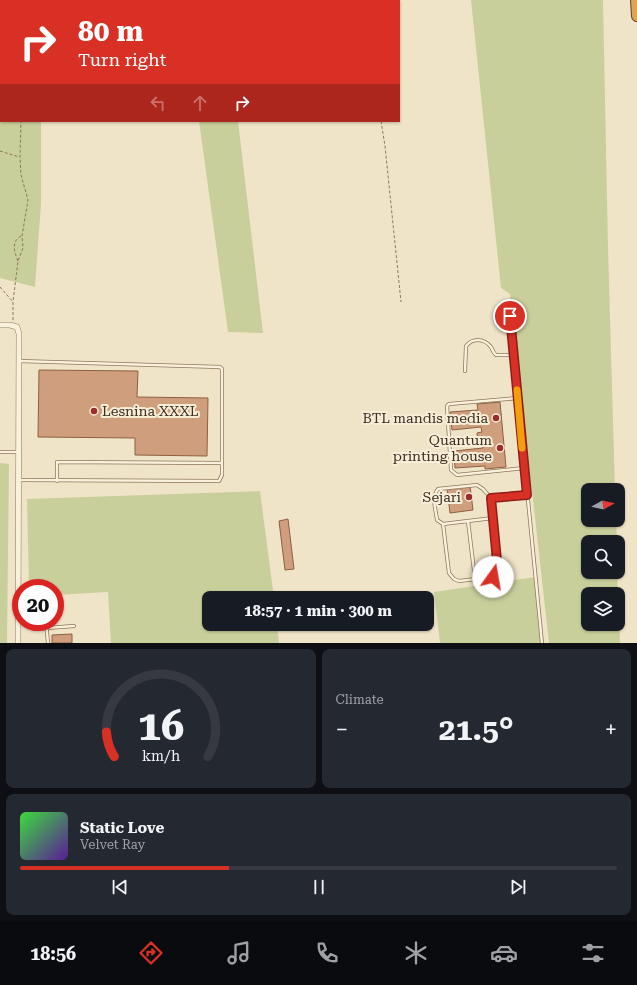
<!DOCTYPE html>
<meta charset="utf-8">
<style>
:root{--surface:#171b24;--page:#242831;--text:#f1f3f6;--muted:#9ea1a6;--line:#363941;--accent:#d93025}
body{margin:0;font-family:"Roboto Serif",serif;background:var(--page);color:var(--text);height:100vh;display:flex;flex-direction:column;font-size:15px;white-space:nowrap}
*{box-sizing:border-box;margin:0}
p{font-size:13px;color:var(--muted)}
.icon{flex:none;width:22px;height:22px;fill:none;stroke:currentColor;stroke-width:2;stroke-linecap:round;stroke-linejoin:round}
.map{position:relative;height:643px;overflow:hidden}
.sheet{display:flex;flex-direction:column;gap:6px;padding:6px;background:#0d0f14;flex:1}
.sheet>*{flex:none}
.banner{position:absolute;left:0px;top:0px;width:400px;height:122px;box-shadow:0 1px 3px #0004;background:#d93025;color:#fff;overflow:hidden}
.needle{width:26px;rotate:82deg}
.tools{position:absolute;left:581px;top:483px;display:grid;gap:8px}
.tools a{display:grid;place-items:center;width:44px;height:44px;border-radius:8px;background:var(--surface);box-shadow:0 1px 3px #0004;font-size:20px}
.speed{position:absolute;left:12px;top:579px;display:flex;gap:8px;font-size:20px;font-weight:700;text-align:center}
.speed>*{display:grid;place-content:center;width:52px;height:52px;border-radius:50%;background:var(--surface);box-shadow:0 1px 3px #0004;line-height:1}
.speed .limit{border:6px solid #d22;background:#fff;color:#111}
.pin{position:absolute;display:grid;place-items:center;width:34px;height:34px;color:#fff;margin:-17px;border:2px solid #fff;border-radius:50%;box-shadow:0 1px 4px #0007}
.me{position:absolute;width:44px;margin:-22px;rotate:13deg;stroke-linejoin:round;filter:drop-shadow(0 0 3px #0008)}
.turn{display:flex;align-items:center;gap:14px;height:84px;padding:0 12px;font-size:18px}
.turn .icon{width:52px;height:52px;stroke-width:2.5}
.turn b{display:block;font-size:28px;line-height:34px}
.lanes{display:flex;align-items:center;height:38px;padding:0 12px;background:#0003;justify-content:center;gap:20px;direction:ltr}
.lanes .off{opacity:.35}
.big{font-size:30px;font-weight:700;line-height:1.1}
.sheet .card{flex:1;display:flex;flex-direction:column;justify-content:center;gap:6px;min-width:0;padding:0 14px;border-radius:8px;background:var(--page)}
.sheet .dial{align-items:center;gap:0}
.dial svg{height:104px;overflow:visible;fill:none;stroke:var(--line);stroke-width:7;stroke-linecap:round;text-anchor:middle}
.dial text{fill:var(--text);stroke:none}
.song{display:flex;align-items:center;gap:12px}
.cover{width:48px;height:48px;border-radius:6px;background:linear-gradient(135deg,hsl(120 70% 55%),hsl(270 70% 35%))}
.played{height:4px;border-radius:2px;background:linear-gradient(90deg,var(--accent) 35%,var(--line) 35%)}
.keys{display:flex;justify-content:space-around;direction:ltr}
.heat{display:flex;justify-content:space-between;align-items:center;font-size:22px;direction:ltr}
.sheet .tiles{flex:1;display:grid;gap:6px;grid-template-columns:1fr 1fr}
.card:last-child{grid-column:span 2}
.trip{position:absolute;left:202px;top:591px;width:232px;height:40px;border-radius:8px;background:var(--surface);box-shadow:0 1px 3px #0004;font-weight:700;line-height:40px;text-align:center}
.dock{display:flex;height:64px;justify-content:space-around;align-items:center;background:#090b0e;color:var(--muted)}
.dock .icon{width:28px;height:28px}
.dock .selected{color:var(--accent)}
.dock b{font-size:18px;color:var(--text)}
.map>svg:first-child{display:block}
</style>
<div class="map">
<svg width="637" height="643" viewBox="0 0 637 643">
<rect width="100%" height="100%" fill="#f0e4c8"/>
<path fill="#c9cf9b" d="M0 0H51L1 1V121H41V204L35 287 0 278Z
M471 0H603L608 247 615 490H588V520H616L617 542H588V572H617L618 594H588V624H618V600L620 643H549L510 294 501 288Z
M199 121H238L263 333 228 332Z
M0 463 9 464 7 643H0Z
M260 491 274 598H209V624H277L279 643H111L108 592 55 595V588H29L27 499Z
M536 577 542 643H440L434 592Z"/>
<path fill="#cf9f7d" stroke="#8d5f41" d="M39 370 138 371 137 397 208 398 207 456 135 455V438L38 437Z
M500 402 506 467 485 469V466L455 468 454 451 483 448V443H478L477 433 482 432 481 427 452 430 450 412 478 410 477 404Z
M470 486 473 510 450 513 447 489Z
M288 519 294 569 285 570 279 521Z
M72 634V643H52V635Z"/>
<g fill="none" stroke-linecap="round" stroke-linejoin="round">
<g stroke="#8d765c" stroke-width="4">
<path id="lane" d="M510 316 542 643
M19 361 220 367 222 369V463
M465 371 466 346C473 338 484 338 491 347 493 350 493 353 496 355H514
M518 398 449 404 447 406 451 470 457 475 524 468
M0 452H18
M18 480 219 481 222 475V463L57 462V481
M491 498 498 571 493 577 459 581 454 579 449 573 443 524 437 520C436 510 431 498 438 489L477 485 483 489 491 498 527 495
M468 521 475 579
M443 524 493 518
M46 622 48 643
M47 628 74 626"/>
</g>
<g stroke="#8d765c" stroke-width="6">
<path id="street" d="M0 325H10L17 327 19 334 18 643"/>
</g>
<g stroke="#5b4430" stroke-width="12">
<path id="highway" d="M636 0 637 16"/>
</g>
<path stroke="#8d765c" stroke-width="1" stroke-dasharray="3 2" stroke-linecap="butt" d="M14 0V1
M369 0 370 1
M381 121 385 146 401 302
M0 151 19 157
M18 261C14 251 11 242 21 236
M0 287 13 302
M13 320V302L18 261 23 248 22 236 28 200 21 175 20 157 21 121"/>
<use href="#lane" stroke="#faf1dc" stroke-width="2.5"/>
<use href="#street" stroke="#faf1dc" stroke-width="5"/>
<use href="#highway" stroke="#e0a458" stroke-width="10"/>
</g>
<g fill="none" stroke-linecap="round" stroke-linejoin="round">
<g stroke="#8d1f18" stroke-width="10">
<path id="route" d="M493 577 498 571 491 498 527 495 510 316"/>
</g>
<use href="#route" stroke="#d93025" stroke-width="7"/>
<path stroke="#f59e0b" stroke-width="7" d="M517 390 522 448"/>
</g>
<g fill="#9e2a2b" stroke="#f7eed8" stroke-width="1.5">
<circle cx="94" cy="411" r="4"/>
<circle cx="496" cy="418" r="4"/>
<circle cx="500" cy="448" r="4"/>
<circle cx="469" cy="497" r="4"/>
</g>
<g text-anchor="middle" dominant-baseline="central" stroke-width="4" stroke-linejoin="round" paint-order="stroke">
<g font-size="14" fill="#3d2e20" stroke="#f7eed8" text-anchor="end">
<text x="102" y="411" text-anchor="start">Lesnina XXXL</text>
<text x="488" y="418">BTL mandis media</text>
<text x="492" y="440">Quantum<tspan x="492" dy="16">printing house</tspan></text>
<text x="461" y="497">Sejari</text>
</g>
</g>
</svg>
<div class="tools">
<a><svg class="needle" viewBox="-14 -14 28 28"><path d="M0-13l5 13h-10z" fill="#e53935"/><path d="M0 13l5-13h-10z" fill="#9ea1a6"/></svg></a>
<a><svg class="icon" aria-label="search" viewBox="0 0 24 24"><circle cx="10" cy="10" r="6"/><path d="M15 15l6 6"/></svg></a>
<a><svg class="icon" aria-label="layers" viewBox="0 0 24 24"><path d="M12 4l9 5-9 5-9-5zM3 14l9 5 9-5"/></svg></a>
</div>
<div class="speed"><div class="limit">20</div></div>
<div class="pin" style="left:510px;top:316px;background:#d93025"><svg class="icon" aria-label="arrive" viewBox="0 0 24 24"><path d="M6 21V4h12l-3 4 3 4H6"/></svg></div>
<svg class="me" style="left:493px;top:577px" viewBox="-20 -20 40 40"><circle r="19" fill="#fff"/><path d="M0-13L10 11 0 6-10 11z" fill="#d93025"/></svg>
<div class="trip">18:57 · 1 min · 300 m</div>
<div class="banner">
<div class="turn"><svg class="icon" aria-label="right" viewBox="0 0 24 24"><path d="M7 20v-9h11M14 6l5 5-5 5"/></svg><div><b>80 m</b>Turn right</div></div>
<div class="lanes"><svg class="icon off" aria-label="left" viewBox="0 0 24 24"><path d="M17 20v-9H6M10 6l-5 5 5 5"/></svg><svg class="icon off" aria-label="ahead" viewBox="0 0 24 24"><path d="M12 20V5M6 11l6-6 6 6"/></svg><svg class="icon" aria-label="right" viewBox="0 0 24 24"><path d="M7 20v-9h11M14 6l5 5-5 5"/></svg></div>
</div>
</div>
<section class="sheet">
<div class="tiles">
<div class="card dial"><svg viewBox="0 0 100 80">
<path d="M14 69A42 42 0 1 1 86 69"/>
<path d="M14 69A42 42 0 0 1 8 50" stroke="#d93025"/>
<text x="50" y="56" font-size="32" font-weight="700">16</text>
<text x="50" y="72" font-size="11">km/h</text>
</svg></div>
<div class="card"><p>Climate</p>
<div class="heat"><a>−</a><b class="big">21.5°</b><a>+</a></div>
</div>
<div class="card">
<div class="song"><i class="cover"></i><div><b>Static Love</b><p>Velvet Ray</p></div></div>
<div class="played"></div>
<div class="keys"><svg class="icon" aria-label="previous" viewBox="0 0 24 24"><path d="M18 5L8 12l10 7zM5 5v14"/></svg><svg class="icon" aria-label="pause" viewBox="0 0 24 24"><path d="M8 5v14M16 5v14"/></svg><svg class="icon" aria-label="next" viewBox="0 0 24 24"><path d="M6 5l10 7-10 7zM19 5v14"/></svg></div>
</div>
</div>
</section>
<nav class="dock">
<b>18:56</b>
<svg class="icon selected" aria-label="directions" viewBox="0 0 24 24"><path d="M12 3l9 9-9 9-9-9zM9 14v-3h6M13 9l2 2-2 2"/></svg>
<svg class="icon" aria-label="music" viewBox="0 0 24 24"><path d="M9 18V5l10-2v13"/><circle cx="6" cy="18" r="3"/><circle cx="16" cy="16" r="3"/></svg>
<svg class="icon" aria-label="phone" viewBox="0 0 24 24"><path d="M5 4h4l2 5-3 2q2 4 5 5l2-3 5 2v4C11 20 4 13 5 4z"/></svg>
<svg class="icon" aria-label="climate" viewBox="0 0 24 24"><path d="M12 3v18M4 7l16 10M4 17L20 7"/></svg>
<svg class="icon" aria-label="car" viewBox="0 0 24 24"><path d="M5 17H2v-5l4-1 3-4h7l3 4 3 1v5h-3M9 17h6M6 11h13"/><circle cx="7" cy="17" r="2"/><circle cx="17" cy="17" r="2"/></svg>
<svg class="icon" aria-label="filters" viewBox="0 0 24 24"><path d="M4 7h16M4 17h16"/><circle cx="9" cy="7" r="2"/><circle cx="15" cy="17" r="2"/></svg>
</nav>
